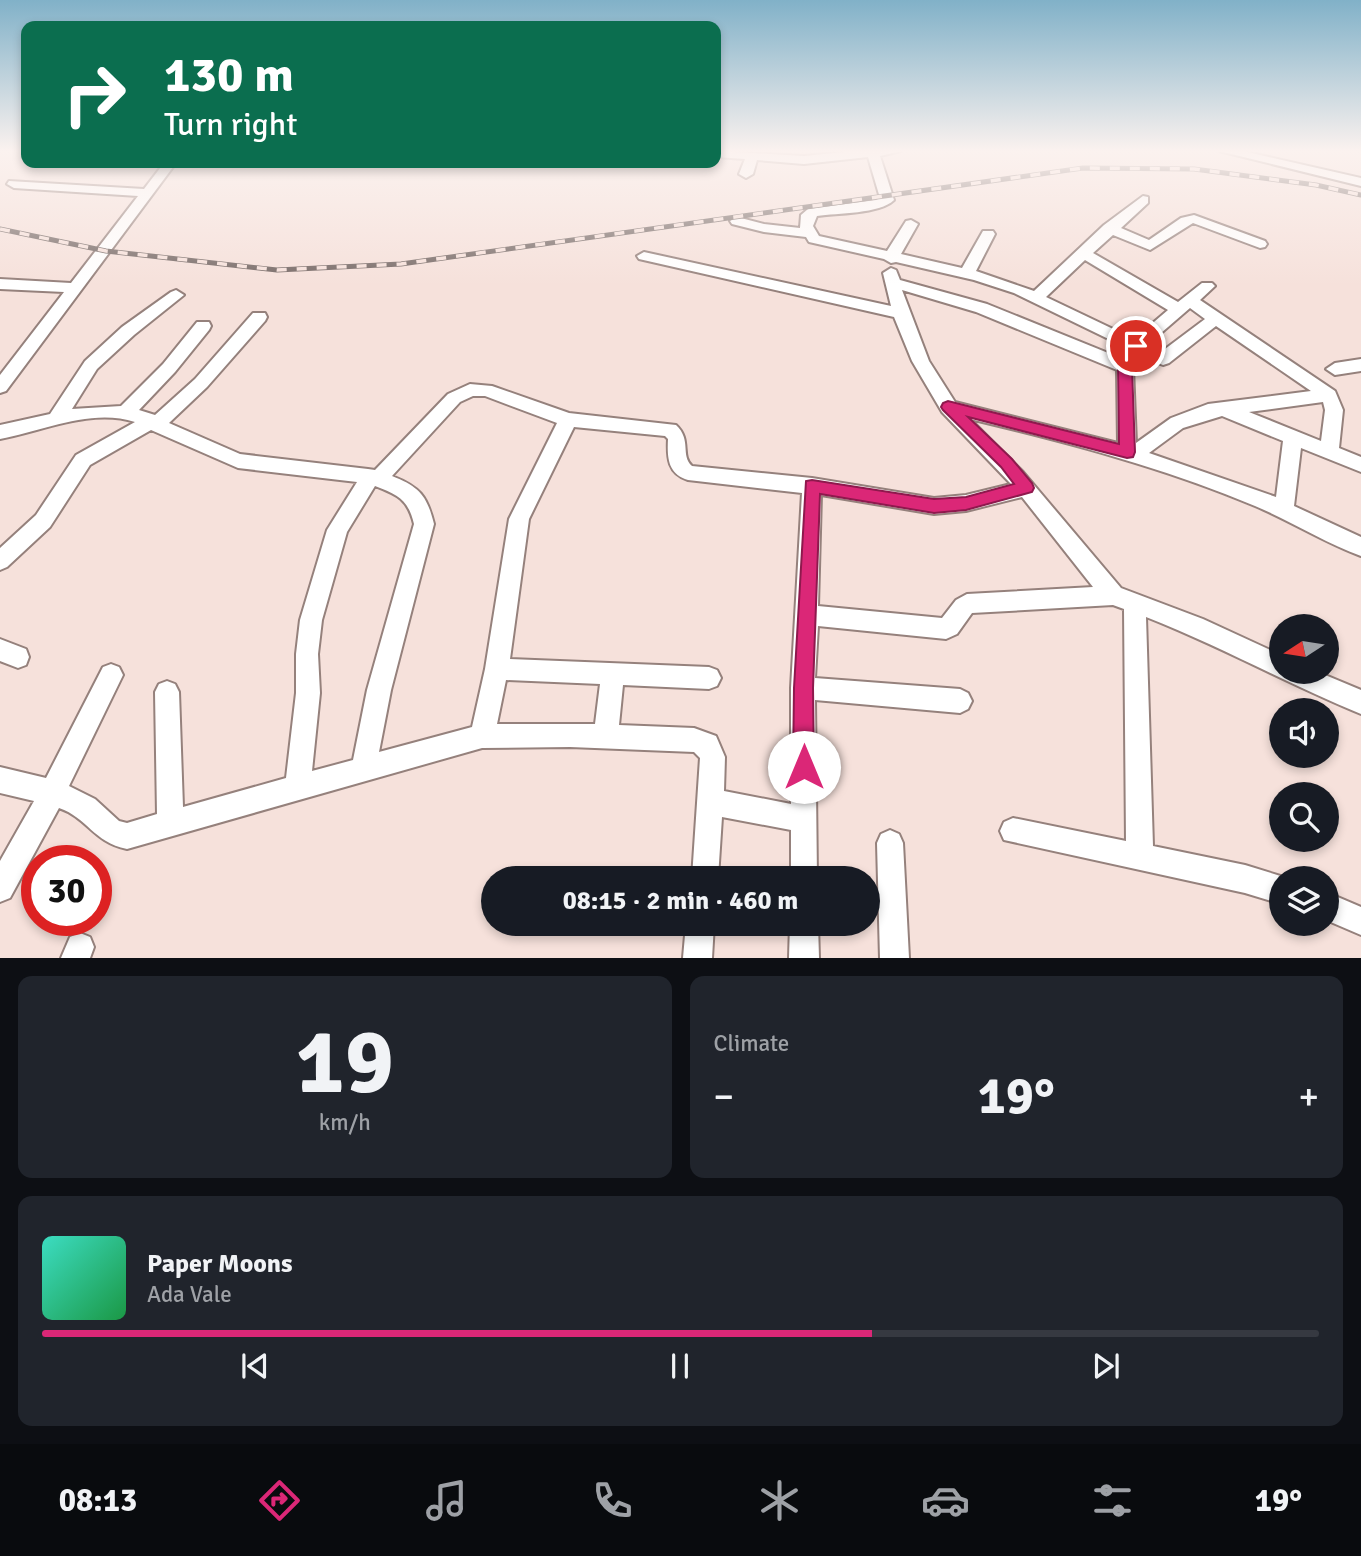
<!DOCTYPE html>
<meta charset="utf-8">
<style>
:root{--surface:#171b24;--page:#20242c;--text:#f1f3f6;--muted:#9ea1a6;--line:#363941;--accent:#db2777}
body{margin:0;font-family:Signika,sans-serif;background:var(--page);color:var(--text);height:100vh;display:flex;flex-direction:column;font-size:26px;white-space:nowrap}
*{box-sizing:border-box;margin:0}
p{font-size:23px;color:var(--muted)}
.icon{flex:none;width:38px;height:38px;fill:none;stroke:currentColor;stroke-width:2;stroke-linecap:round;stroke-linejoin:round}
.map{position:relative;height:958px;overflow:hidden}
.sheet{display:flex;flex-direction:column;gap:18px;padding:18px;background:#0d0f14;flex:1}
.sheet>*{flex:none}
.guide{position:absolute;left:21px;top:21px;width:700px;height:147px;border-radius:14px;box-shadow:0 4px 10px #0003;background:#0b6e4f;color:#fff;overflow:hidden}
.needle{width:46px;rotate:258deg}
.fabs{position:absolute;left:1269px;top:614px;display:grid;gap:14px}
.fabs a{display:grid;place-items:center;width:70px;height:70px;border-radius:50%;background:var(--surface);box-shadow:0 4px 10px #0003;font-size:35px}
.speed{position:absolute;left:21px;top:845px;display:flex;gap:14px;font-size:35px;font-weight:700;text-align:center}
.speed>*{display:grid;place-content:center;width:91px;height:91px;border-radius:50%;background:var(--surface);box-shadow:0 4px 10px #0003;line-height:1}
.speed .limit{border:10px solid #d22;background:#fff;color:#111}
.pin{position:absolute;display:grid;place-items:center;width:60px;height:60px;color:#fff;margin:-30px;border:4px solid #fff;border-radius:50%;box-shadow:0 2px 7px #0007}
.me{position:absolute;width:77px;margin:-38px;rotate:0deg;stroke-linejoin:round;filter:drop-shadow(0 0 5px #0008)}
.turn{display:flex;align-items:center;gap:24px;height:147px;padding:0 28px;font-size:32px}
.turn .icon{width:91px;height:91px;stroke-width:2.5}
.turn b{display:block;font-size:49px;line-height:60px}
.big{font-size:52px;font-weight:700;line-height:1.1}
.sheet .tile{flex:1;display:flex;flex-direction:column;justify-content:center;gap:10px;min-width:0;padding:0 24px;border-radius:14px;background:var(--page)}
.sheet .dial{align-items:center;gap:0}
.dial b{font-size:91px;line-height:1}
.song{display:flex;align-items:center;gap:21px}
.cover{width:84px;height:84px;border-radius:10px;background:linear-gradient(135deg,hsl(170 70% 55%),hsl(140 70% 35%))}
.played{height:7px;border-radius:4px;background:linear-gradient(90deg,var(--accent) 65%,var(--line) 65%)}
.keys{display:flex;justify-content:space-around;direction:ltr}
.heat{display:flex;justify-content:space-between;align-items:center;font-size:38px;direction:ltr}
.sheet .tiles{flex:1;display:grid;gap:18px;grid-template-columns:1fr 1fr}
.tile:last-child{grid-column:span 2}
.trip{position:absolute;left:481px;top:866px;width:399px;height:70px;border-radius:35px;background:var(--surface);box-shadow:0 4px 10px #0003;font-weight:700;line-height:70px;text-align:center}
.tab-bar{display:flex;height:112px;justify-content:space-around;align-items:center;background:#090b0e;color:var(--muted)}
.tab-bar .icon{width:49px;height:49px}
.tab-bar .selected{color:var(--accent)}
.tab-bar b{font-size:32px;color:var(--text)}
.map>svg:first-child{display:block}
</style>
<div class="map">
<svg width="1361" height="958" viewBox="0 0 1361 958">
<rect width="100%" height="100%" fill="#f6e1db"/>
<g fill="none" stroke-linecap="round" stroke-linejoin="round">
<g stroke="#95817c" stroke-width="4">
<path id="minor" d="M716 151 804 156 854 151H901L880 156 894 200C880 214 837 213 817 216L813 226 819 236 887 251 906 221 911 220 918 224 901 254 962 268 983 231H993L995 234 976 271 1034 291 1104 225 1143 196 1148 197V203L1121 228 1149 240 1181 218 1194 215 1265 241 1267 244 1265 247 1260 248 1193 223 1150 250 1113 235 1093 253 1178 302 1202 283H1212L1215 286 1200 300 1335 391 1343 410 1339 448 1361 457V472L1301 448 1294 506 1361 537V556C1325 543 1291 521 1255 506 1163 467 1066 442 970 419L1023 472 1121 588 1203 619 1281 655V672H1318L1361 690V714C1288 684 1220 646 1146 617L1153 846 1245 865 1287 878H1281V904L1245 893 1004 840 1000 831 1004 822 1013 818 1126 841 1124 609 1113 605 972 613 957 634 946 639 818 626 815 678 960 689 968 693 972 701 968 709 960 713 815 700 817 878H791V830L722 817 718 878H692L700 758 694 752 570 747 482 748 127 849C93 842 88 818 59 808L10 898 0 902V861L34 801 0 793V767L46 778 103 667 111 664 119 667 123 675 69 786 95 799 119 821 127 823 157 814 155 692 159 684 167 681 175 684 179 692 183 807 286 778 296 693V654L300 620 327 530 357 482 238 468 151 430 90 465 50 527 7 567 0 570V548L36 515 76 455 135 422C91 408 43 431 0 439V425L50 414 85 361 122 327 171 292 176 290 184 295 134 335 97 369 72 409 121 406 163 364 197 322H209L211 326 209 330 175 372 139 410 155 415 195 379 253 313H265L267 317 265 321 207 387 169 423 240 454 368 469 375 470 448 394 470 384 492 386 569 413 676 425C692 440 680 455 692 466L812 478 934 498 966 495 1011 484 942 412 912 361 894 317 639 259 637 256 644 252 891 306 883 273 891 268 896 270 900 280 987 304 1123 359 1122 357 1127 348 1014 293 974 280 896 262 891 263 884 259 809 242 806 237 764 232 732 224 730 221 737 217 764 224 800 228 801 215 808 209 876 200 880 198 868 157 804 164 757 160 753 174 746 178 739 174 745 159 716 157ZM1085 260 1168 310 1134 339 1046 297ZM902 290 976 312 1117 370 1118 443 955 402 929 361ZM1190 308 1205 319 1161 352 1146 346ZM1216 326 1311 391 1208 404 1171 418 1136 443 1133 367 1130 363 1136 361 1139 356 1163 365 1169 363ZM473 396H485L557 423 509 519 485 669 472 727 379 752 391 690 434 524C427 496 420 487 392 476L460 402ZM1323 402 1325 410 1321 441 1249 412ZM1222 416 1283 441 1276 497 1149 453 1183 428ZM574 427 665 436 668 439C667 458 668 474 688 480L802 493 791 688V804L724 791 725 757 716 736 694 728 619 725 623 685 709 689 717 686 721 678 717 670 709 667 510 659 529 519ZM375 486C398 495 408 499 414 524L367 690 353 760 312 771 320 693 318 654 322 620 347 532ZM821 495 934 514 966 511 1022 497 1093 587 967 594 956 600 942 618 818 606ZM506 680 600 684 595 724H497Z
M1219 151H1243L1361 178V186Z
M164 163H176L6 391 0 393V375L64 292 0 289V279L71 283 138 196 14 188 7 184 9 181 144 189Z
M1361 359V371L1335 375 1326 369 1335 363Z
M0 639 26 649 29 657 26 665 18 668 0 661Z
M890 830 899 834 903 843 909 958H880L877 843 881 834Z
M1326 892 1361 907V935L1326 920Z
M686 924H714L712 958H683Z
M790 924H818L819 958H789Z
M80 933 90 937 94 947 90 958H61L70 937Z"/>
</g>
<use href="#minor" fill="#fff" fill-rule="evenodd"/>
<g stroke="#766966" stroke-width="5">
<path id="rail" d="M0 229 106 251 277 270 401 264 1083 168 1194 169 1316 185 1361 195"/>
</g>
<use href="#rail" stroke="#f6e1db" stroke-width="3.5" stroke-dasharray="10" stroke-linecap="butt"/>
</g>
<linearGradient id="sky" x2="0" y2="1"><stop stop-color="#81b1c8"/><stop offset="0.53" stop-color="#fbf2ef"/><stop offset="1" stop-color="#fbf2ef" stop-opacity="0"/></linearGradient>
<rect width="1361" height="285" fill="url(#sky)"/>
<path fill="#db2777" stroke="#8e194d" stroke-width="2" d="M1136 341 1143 346 1132 367 1135 452 1133 457 1127 458 968 417 1012 459 1032 483 1034 488 1032 492 966 510 934 513 820 494 813 688 814 767 811 774 804 777 796 774 793 767 794 688 806 481 812 480 934 499 966 497 1014 484 1001 467 943 410 941 407 943 403 948 401 1119 444 1118 367 1131 343Z"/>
</svg>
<div class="fabs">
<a><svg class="needle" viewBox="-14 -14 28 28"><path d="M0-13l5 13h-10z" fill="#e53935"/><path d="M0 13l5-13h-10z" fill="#9ea1a6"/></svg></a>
<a><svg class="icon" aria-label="sound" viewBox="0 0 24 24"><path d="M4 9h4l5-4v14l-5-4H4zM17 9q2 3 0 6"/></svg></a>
<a><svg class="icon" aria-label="search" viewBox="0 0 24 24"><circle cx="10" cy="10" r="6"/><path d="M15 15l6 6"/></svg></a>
<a><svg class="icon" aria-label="layers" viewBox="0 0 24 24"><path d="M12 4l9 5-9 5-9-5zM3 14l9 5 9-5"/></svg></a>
</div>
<div class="speed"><div class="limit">30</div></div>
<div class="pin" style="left:1136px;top:346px;background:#d93025"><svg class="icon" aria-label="arrive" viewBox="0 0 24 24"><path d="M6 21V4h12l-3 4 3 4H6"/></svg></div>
<svg class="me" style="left:804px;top:767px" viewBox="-20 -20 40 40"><circle r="19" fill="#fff"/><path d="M0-13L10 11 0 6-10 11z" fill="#db2777"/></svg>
<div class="trip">08:15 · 2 min · 460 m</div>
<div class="guide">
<div class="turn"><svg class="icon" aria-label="right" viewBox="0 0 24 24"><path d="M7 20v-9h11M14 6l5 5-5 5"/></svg><div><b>130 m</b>Turn right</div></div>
</div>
</div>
<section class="sheet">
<div class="tiles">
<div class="tile dial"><b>19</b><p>km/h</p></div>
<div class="tile"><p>Climate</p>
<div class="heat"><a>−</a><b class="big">19°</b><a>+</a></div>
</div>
<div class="tile">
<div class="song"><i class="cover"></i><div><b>Paper Moons</b><p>Ada Vale</p></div></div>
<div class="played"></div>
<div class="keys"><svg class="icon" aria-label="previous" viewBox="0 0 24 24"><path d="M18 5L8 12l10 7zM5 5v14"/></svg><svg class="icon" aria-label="pause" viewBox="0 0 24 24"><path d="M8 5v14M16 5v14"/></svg><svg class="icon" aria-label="next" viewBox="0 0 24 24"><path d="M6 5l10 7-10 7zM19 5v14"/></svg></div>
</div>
</div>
</section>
<nav class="tab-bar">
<b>08:13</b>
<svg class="icon selected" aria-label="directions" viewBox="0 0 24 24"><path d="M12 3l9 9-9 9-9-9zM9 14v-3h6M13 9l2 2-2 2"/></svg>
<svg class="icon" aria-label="music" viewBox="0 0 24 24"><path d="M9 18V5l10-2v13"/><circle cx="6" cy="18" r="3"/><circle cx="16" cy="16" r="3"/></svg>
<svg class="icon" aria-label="phone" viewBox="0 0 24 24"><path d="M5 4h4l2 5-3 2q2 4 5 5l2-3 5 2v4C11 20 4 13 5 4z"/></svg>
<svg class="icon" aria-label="climate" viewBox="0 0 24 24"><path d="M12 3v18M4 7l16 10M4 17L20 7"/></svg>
<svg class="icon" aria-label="car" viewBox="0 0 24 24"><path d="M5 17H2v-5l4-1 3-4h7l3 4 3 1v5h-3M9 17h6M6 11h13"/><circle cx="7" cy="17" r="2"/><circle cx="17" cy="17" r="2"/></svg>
<svg class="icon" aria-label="filters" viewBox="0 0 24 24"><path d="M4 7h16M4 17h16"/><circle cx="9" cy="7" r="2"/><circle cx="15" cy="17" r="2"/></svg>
<b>19°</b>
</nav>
